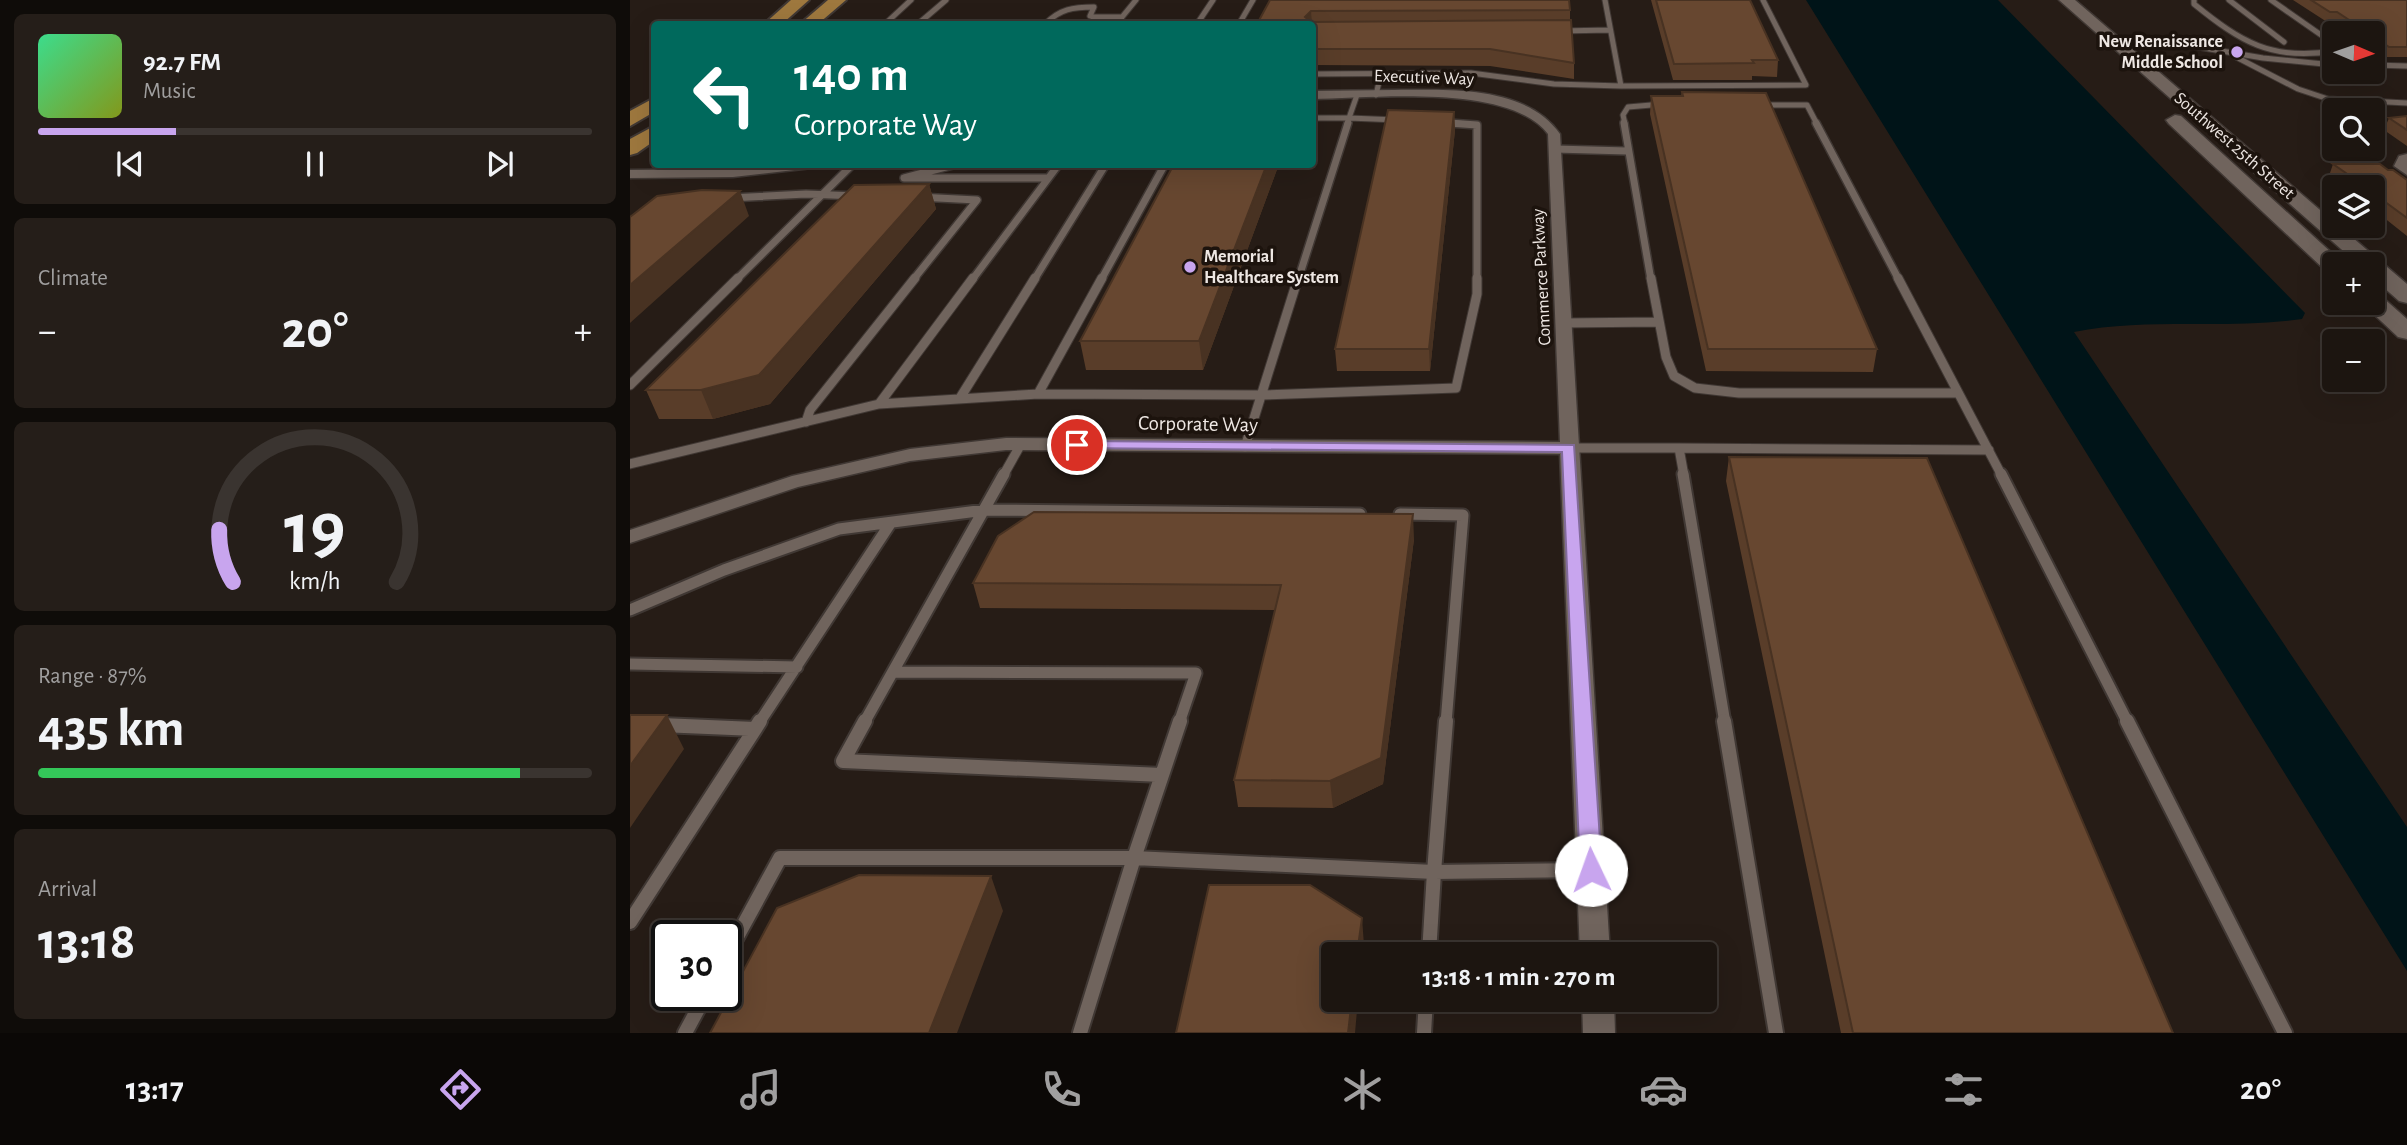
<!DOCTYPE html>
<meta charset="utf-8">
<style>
:root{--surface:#1c1510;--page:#251e19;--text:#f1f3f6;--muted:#a09f9f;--line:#3a3430;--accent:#c8a5ee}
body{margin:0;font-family:"Alegreya Sans",sans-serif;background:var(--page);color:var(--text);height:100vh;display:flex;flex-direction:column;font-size:26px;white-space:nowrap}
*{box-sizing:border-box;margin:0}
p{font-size:23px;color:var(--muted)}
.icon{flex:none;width:38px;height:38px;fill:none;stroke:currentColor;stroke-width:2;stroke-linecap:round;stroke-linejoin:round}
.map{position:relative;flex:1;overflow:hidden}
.panel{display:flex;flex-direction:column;gap:14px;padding:14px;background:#0f0c09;width:630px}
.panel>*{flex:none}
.top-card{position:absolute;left:21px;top:21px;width:665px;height:147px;border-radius:7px;box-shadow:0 7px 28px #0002,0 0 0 2px var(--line);background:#00695c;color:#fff;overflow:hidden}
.needle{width:46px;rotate:92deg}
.tools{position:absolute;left:1692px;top:21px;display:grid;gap:14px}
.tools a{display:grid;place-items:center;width:63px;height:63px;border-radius:7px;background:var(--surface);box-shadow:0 7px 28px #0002,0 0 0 2px var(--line);font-size:35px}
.speed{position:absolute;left:21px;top:920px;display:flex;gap:14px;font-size:35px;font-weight:700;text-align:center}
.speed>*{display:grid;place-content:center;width:91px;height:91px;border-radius:50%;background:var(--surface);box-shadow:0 7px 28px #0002,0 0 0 2px var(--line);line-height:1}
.speed .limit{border:4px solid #111;border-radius:10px;background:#fff;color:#111}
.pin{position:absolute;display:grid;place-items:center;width:60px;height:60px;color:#fff;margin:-30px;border:4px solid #fff;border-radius:50%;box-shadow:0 2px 7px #0007}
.me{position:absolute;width:77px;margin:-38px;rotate:357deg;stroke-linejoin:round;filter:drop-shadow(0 0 5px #0008)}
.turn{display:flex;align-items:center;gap:24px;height:147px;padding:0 28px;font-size:32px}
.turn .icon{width:91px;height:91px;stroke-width:2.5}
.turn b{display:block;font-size:49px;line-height:60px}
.big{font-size:52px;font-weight:700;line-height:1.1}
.panel .tile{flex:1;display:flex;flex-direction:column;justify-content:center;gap:10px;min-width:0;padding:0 24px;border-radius:10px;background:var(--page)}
.panel .dial{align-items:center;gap:0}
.dial svg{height:182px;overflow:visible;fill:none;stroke:var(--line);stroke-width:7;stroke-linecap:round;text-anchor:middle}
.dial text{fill:var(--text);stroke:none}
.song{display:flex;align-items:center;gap:21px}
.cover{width:84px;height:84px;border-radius:10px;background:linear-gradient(135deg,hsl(150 70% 55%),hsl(70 70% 35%))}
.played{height:7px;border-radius:4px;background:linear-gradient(90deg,var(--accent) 25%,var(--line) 25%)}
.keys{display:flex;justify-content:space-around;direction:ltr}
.heat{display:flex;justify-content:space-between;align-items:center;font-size:38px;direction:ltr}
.charge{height:10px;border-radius:5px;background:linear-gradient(90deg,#34c759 87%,var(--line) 0)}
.trip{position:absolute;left:691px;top:942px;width:396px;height:70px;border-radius:7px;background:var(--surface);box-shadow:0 7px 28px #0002,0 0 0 2px var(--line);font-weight:700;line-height:70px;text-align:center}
.menu{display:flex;height:112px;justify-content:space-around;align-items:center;background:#0b0806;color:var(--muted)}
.menu .icon{width:49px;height:49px}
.menu .active{color:var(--accent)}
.menu b{font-size:32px;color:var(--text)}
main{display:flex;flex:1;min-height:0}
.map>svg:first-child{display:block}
</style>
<main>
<section class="panel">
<div class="tile">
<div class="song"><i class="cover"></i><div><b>92.7 FM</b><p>Music</p></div></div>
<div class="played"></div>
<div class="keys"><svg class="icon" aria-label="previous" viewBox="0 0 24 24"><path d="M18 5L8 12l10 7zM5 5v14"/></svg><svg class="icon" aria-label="pause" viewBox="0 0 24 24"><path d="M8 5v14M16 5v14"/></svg><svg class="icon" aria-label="next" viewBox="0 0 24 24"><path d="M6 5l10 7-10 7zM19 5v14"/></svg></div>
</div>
<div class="tile"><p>Climate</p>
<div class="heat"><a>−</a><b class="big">20°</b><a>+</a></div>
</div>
<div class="tile dial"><svg viewBox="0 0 100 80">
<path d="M14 69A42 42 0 1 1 86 69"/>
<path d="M14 69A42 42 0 0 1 8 46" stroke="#c8a5ee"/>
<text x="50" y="56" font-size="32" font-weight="700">19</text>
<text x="50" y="72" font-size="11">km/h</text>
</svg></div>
<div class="tile"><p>Range · 87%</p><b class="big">435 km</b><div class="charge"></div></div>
<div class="tile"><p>Arrival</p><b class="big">13:18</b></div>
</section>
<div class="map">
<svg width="1777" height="1033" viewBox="0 0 1777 1033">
<rect width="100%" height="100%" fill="#261c16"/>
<path fill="#001418" d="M1176 0H1368L1675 313 1672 319C1597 330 1519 317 1444 332L1777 827V971Z"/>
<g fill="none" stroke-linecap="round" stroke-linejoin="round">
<g stroke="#403834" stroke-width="7">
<path id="lane-far4" d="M975 0 991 86
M1564 0V4C1611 42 1641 61 1704 51
M1599 0 1654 42
M1641 0 1704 44
M488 22 506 0
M255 24 281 0
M288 24 316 0
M415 24C430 9 443 7 464 7L460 16 463 17H492
M567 24 583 0
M609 24 623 0
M930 31 980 30
M1487 44 1556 45 1633 58 1704 65
M1606 57 1668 89 1698 99 1777 103
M1743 65 1777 66
M682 74 841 73 924 84 991 86 1176 85 1133 0
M727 95 719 118 768 120
M746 95 751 73
M1130 105H1177L1187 124
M682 118H719L717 124
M812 122 839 124
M995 124 993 115 998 107 1033 104"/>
</g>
<g stroke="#403834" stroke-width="10">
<path id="lane-far3" d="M819 123 847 125V280
M994 123 1021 280
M1186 123 1269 280
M925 149 997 151
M327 164 274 178H418
M100 198 176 194 227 196
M106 280 223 164
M283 280 347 200 288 197
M342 280 429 164
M404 280 476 164
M471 280 535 164
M668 280 718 123"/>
</g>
<g stroke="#403834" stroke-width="11">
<path id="lane-far2" d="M343 278 249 404 408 394 632 395 826 388 847 294V278
M1021 278 1036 357 1044 376 1065 388 1109 393H1328
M1268 278 1372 476
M933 323 1029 322
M0 385 108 278
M408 394 472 278
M330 398 405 278
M176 422 180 410 285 278
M615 447 668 278
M939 448H1049L1054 476
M1049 448 1359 450
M0 464 249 404
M373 476 391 444"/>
</g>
<g stroke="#403834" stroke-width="15">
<path id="lane-far1" d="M1053 474 1095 723
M1371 474 1498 723
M770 514 833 515 816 723
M0 610 94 570 209 529 355 510 730 514
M0 664 167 667
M263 672 566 673 549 723
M129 723 260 524
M234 723 374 474"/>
</g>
<g stroke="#403834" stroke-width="18">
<path id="lane" d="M816 721 804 872 959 870
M1094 721 1146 1033
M1497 721 1655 1033
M125 729 130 721
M532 775 550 721
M0 922 125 729 31 725
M96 957 150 858H504L532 775 213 761 235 721
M55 1033 75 996
M450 1033 504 858 804 872 799 954
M794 1033 796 999"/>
</g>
<g stroke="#403834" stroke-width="3">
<path id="street" d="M764 90C818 90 896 85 930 134L980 954H950L930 454 376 450 280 461 168 487 0 543V530L162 476 280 449 376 438 930 442 918 134C880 83 741 98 682 99V91Z
M1777 154V175L1764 166 1769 156Z
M142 164H188L182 168 103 177 0 178V170L103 169Z
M952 999H984L985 1033H953Z"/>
</g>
<g stroke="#403834" stroke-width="3">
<path id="secondary" d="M1429 0H1445L1704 222V226H1709L1777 284V303L1769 301 1743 278V264H1728Z
M1545 115 1551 116 1714 264H1704V273L1696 271 1539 124 1536 120Z
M1743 294 1751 296 1777 319V339L1768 337 1735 306 1733 303H1743Z"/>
</g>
<g stroke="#403834" stroke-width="4">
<path id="primary" d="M161 0H179L152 24H134Z
M198 0H216L188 24H170Z
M24 98V112L0 126V111Z
M24 126V141L7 153 0 155V139Z"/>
</g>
<use href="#lane-far4" stroke="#70645d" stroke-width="5"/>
<use href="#lane-far3" stroke="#70645d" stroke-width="7"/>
<use href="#lane-far2" stroke="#70645d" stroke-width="9"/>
<use href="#lane-far1" stroke="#70645d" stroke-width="11"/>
<use href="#lane" stroke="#70645d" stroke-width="14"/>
<use href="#street" fill="#70645d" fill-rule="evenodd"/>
<use href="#secondary" fill="#70645d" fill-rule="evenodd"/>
<use href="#primary" fill="#9e783e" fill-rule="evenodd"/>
</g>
<path fill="#593d29" d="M640 0 940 10V20L944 63V79L860 66 682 65V24Z
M1021 0H1120L1148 60 1147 77 1122 76V80H1043Z
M1663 0H1777V57H1755L1743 49V33H1719L1703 23 1697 22Z
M1052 92 1247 349 1243 372 1076 371 1020 114 1021 96H1051Z
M824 112 825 130 800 371H707L705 349Z
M1777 116V146L1754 130 1759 118Z
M544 164H649L573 370H456L450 341Z
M1703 164 1758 170 1777 180V236L1743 209V187H1713L1699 176Z
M299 184 306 209 140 404 83 419H29L16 390Z
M1099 457 1543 1033H1211L1096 481Z
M784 539 753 784 703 808 608 807 604 780 645 610 350 608 343 583Z"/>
<path fill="#483222" d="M681 11 682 24 675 17Z
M824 112 825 130 800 371 799 349Z
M637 164H649L573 370 569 341Z
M299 184 306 209 140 404 83 419 71 390Z
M110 191 119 216 0 323V285Z
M783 514 784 539 753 784 703 808 700 781Z
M37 715 54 749 0 828V766Z
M361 876 373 911 327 1033H299Z
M732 918 734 945 733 954H727Z
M722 999H728L725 1033H718Z"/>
<path fill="#674730" stroke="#483222" stroke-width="2" d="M640 0H939L940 10 681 11 675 17 681 22 941 20 944 63 860 49H682V24H627Z
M1026 0H1120L1148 60H1122L1124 63 1044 64Z
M1681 0H1777V47H1759L1743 36V33H1739L1707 12H1700Z
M1052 92 1136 93 1247 349H1078L1021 96H1053Z
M758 110 824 112 799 349H705Z
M1777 116V130L1759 118Z
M544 164H637L569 341H450Z
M1703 164H1750L1758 170H1763L1777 180V218L1743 193V187H1736Z
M299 184 129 375 71 390H16L224 185Z
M72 190 110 191 0 285V217L27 196Z
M1099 457 1297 458 1543 1033H1223Z
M404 512 783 514 751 758 700 781 604 780 651 585 343 583 368 536Z
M0 715H37L0 766Z
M229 875 361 876 299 1033H80L147 908Z
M579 885H680L732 918 727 954H704V999H722L718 1033H546Z"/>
<path fill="#c8a5ee" stroke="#826b9b" stroke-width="2" d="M447 441 944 445 972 870 969 876 961 879 953 876 950 870 932 452 442 448 440 445Z"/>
<g fill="#c8a5ee" stroke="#1c130d" stroke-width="2.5">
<circle cx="1607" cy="52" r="7"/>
<circle cx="560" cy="267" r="7"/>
</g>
<g text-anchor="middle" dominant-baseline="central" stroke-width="7" stroke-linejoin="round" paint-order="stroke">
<g font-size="18" font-weight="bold" fill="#eee7e3" stroke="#1c130d" text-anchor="end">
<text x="1593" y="42">New Renaissance<tspan x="1593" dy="21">Middle School</tspan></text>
<text x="574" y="257" text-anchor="start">Memorial<tspan x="574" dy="21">Healthcare System</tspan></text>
</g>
<g font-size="18" fill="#eee7e3" stroke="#1c130d">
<text transform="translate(794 78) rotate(2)">Executive Way</text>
<text transform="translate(1604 146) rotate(41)">Southwest 25th Street</text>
<text transform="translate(912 277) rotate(-93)">Commerce Parkway</text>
</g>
<g font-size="21" fill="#eee7e3" stroke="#1c130d">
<text transform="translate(568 424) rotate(1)">Corporate Way</text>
</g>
</g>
</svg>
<div class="tools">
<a><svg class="needle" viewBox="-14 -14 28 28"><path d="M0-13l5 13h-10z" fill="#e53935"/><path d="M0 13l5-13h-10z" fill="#a09f9f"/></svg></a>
<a><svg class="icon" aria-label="search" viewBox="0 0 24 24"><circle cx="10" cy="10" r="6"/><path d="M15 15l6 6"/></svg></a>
<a><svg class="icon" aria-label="layers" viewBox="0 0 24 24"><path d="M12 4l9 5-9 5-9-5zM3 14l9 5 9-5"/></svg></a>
<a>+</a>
<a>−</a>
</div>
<div class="speed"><div class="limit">30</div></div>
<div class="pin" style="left:447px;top:445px;background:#d93025"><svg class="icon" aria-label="arrive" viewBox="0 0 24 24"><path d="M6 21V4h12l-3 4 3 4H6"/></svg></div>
<svg class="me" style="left:961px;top:870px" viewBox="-20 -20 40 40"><circle r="19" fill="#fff"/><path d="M0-13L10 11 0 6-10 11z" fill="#c8a5ee"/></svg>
<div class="trip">13:18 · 1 min · 270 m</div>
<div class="top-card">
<div class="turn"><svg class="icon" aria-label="left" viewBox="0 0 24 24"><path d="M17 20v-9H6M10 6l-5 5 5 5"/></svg><div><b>140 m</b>Corporate Way</div></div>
</div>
</div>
</main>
<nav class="menu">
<b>13:17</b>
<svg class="icon active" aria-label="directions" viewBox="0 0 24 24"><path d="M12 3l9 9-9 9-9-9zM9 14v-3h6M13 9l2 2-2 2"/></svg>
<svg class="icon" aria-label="music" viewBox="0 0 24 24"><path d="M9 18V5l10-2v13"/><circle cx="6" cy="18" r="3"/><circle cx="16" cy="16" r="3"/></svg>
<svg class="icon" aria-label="phone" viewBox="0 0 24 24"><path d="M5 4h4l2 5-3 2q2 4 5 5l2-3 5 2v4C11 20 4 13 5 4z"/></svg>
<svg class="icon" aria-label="climate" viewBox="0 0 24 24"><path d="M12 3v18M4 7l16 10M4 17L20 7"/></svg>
<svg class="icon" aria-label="car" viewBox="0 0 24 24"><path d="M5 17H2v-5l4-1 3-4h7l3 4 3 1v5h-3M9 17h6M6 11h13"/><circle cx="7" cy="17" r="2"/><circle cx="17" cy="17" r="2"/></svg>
<svg class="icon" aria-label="filters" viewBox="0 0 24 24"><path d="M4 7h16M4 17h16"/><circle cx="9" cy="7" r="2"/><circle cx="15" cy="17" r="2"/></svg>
<b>20°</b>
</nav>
